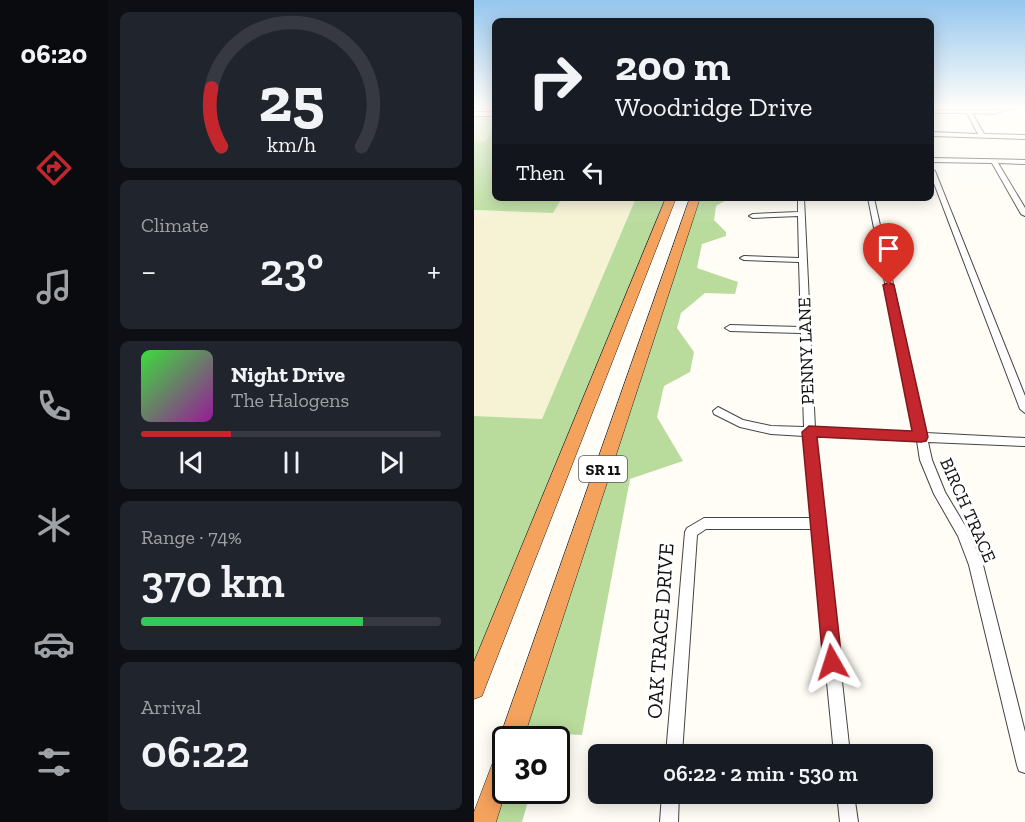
<!DOCTYPE html>
<meta charset="utf-8">
<style>
:root{--surface:#171b24;--page:#20242c;--text:#f1f3f6;--muted:#9ea1a6;--line:#363941;--accent:#c4262e}
body{margin:0;font-family:"Zilla Slab",serif;background:var(--page);color:var(--text);height:100vh;display:flex;flex-direction:column;font-size:22px;white-space:nowrap}
*{box-sizing:border-box;margin:0}
p{font-size:20px;color:var(--muted)}
.icon{flex:none;width:33px;height:33px;fill:none;stroke:currentColor;stroke-width:2;stroke-linecap:round;stroke-linejoin:round}
.map{position:relative;flex:1;overflow:hidden}
.panel{display:flex;flex-direction:column;gap:12px;padding:12px;background:#0d0f14;width:366px}
.panel>*{flex:none}
.top-card{position:absolute;left:18px;top:18px;width:442px;height:183px;border-radius:9px;box-shadow:0 3px 15px #0003;background:#171b24;color:var(--text);overflow:hidden}
.speed{position:absolute;left:18px;top:726px;display:flex;gap:12px;font-size:30px;font-weight:700;text-align:center}
.speed>*{display:grid;place-content:center;width:78px;height:78px;border-radius:50%;background:var(--surface);box-shadow:0 3px 15px #0003;line-height:1}
.speed .limit{border:3px solid #111;border-radius:9px;background:#fff;color:#111}
.pin{position:absolute;display:grid;place-items:center;width:51px;height:51px;color:#fff;margin:-62px -26px;border-radius:50% 50% 50% 0;rotate:-45deg;box-shadow:0 0 6px #0007}
.pin .icon{rotate:45deg}
.me{position:absolute;width:66px;margin:-33px;rotate:354deg;stroke-linejoin:round;filter:drop-shadow(0 0 4px #0008)}
.turn{display:flex;align-items:center;gap:21px;height:126px;padding:0 24px;font-size:27px}
.turn .icon{width:78px;height:78px;stroke-width:2.5}
.turn b{display:block;font-size:42px;line-height:51px}
.then{display:flex;align-items:center;height:57px;padding:0 24px;background:#0003;gap:12px;font-size:22px}
.big{font-size:45px;font-weight:600;line-height:1.1}
.panel .card{flex:1;display:flex;flex-direction:column;justify-content:center;gap:9px;min-width:0;padding:0 21px;border-radius:9px;background:var(--page)}
.panel .dial{align-items:center;gap:0}
.dial svg{height:156px;overflow:visible;fill:none;stroke:var(--line);stroke-width:7;stroke-linecap:round;text-anchor:middle}
.dial text{fill:var(--text);stroke:none}
.song{display:flex;align-items:center;gap:18px}
.cover{width:72px;height:72px;border-radius:9px;background:linear-gradient(135deg,hsl(120 70% 55%),hsl(300 70% 35%))}
.played{height:6px;border-radius:3px;background:linear-gradient(90deg,var(--accent) 30%,var(--line) 30%)}
.keys{display:flex;justify-content:space-around;direction:ltr}
.heat{display:flex;justify-content:space-between;align-items:center;font-size:33px;direction:ltr}
.charge{height:9px;border-radius:4px;background:linear-gradient(90deg,#34c759 74%,var(--line) 0)}
.trip{position:absolute;left:114px;top:744px;width:345px;height:60px;border-radius:9px;background:var(--surface);box-shadow:0 3px 15px #0003;font-weight:600;line-height:60px;text-align:center}
main{display:flex;flex:1;min-height:0}
.tab-bar{display:flex;flex-direction:column;width:108px;justify-content:space-around;align-items:center;background:#090b0e;color:var(--muted)}
.tab-bar .icon{width:42px;height:42px}
.tab-bar .active{color:var(--accent)}
.tab-bar b{font-size:27px;color:var(--text)}
.map>svg:first-child{display:block}
</style>
<main>
<nav class="tab-bar">
<b>06:20</b>
<svg class="icon active" aria-label="directions" viewBox="0 0 24 24"><path d="M12 3l9 9-9 9-9-9zM9 14v-3h6M13 9l2 2-2 2"/></svg>
<svg class="icon" aria-label="music" viewBox="0 0 24 24"><path d="M9 18V5l10-2v13"/><circle cx="6" cy="18" r="3"/><circle cx="16" cy="16" r="3"/></svg>
<svg class="icon" aria-label="phone" viewBox="0 0 24 24"><path d="M5 4h4l2 5-3 2q2 4 5 5l2-3 5 2v4C11 20 4 13 5 4z"/></svg>
<svg class="icon" aria-label="climate" viewBox="0 0 24 24"><path d="M12 3v18M4 7l16 10M4 17L20 7"/></svg>
<svg class="icon" aria-label="car" viewBox="0 0 24 24"><path d="M5 17H2v-5l4-1 3-4h7l3 4 3 1v5h-3M9 17h6M6 11h13"/><circle cx="7" cy="17" r="2"/><circle cx="17" cy="17" r="2"/></svg>
<svg class="icon" aria-label="filters" viewBox="0 0 24 24"><path d="M4 7h16M4 17h16"/><circle cx="9" cy="7" r="2"/><circle cx="15" cy="17" r="2"/></svg>
</nav>
<section class="panel">
<div class="card dial"><svg viewBox="0 0 100 80">
<path d="M14 69A42 42 0 1 1 86 69"/>
<path d="M14 69A42 42 0 0 1 9 39" stroke="#c4262e"/>
<text x="50" y="56" font-size="32" font-weight="700">25</text>
<text x="50" y="72" font-size="11">km/h</text>
</svg></div>
<div class="card"><p>Climate</p>
<div class="heat"><a>−</a><b class="big">23°</b><a>+</a></div>
</div>
<div class="card">
<div class="song"><i class="cover"></i><div><b>Night Drive</b><p>The Halogens</p></div></div>
<div class="played"></div>
<div class="keys"><svg class="icon" aria-label="previous" viewBox="0 0 24 24"><path d="M18 5L8 12l10 7zM5 5v14"/></svg><svg class="icon" aria-label="pause" viewBox="0 0 24 24"><path d="M8 5v14M16 5v14"/></svg><svg class="icon" aria-label="next" viewBox="0 0 24 24"><path d="M6 5l10 7-10 7zM19 5v14"/></svg></div>
</div>
<div class="card"><p>Range · 74%</p><b class="big">370 km</b><div class="charge"></div></div>
<div class="card"><p>Arrival</p><b class="big">06:22</b></div>
</section>
<div class="map">
<svg width="551" height="822" viewBox="0 0 551 822">
<rect width="100%" height="100%" fill="#fffdf5"/>
<path fill="#f6f3d4" d="M88 198H162L68 419 0 416V210L79 213Z"/>
<path fill="#d5ebbd" d="M0 114H21V130L11 141 0 140Z"/>
<path fill="#b9dc9c" d="M19 132H21V198H88L79 213 0 210V140L11 141Z
M162 198H197L0 688V416L68 419Z
M221 198H256L242 206 240 220 252 232V236L228 244 223 268 264 282 261 294 231 293 207 313 203 328 220 352 216 372 190 386 183 417 209 461 156 479 108 735 72 733 70 739 37 740Z
M32 790 57 791 48 822H9Z"/>
<g fill="none" stroke-linecap="round" stroke-linejoin="round">
<g stroke="#444" stroke-width="2">
<path id="minor" d="M531 108H540L519 114 498 113 510 134 551 135V139L458 136V132L504 134 493 113H458V110H519Z
M0 112H21V116H0Z
M458 158 551 160V164L524 163 551 208V216L547 214 518 163 458 162Z
M458 169 461 171 551 396V413L546 409 458 178Z
M324 198H330L341 428 441 433 394 198H400L452 433 551 438V446L454 442 458 460 471 492 493 529 509 565 551 732V773L545 771 543 765 495 565 484 536 460 494 446 460 443 441 341 436 376 754H360L338 529H232L223 535 208 754H192L211 532 213 528 230 518H337L330 436 297 434 266 427 240 414 239 411 244 407 269 420 297 426 330 427 327 333 256 331 251 328 256 325 327 327 325 262 270 260 266 258 270 256 325 258 324 216 279 218 275 216 279 214 324 212Z
M188 794H205L204 822H186Z
M363 794H380L384 822H366Z"/>
</g>
<g stroke="#222" stroke-width="1">
<path id="highway" d="M192 198H202L11 688 8 696 0 699V662Z
M216 198H226L49 740H32V790L22 822H0V812L24 749 28 747 25 740Z"/>
</g>
<use href="#minor" fill="#fff" fill-rule="evenodd"/>
<use href="#highway" fill="#f5a25d" fill-rule="evenodd"/>
</g>
<linearGradient id="sky" x2="0" y2="1"><stop stop-color="#95c6ee"/><stop offset="0.48" stop-color="#fffefa"/><stop offset="1" stop-color="#fffefa" stop-opacity="0"/></linearGradient>
<rect width="551" height="223" fill="url(#sky)"/>
<path fill="#c4262e" stroke="#7f191e" stroke-width="1.5" d="M415 282 420 285 454 437 452 441 447 442 343 437 368 662 365 669 358 672 352 669 349 662 328 432 335 426 438 431 409 285Z"/>
<g text-anchor="middle" dominant-baseline="central" stroke-width="6" stroke-linejoin="round" paint-order="stroke">
<rect fill="#fff" stroke="#585858" stroke-width="1.5" x="105" y="456" width="48" height="26" rx="4.5"/>
<g font-size="16" font-weight="bold" fill="#111">
<text x="129" y="469">SR 11</text>
</g>
<g font-size="18" fill="#111" stroke="#fff">
<text transform="translate(332 351) rotate(-92)">PENNY LANE</text>
<text transform="translate(494 510) rotate(66)">BIRCH TRACE</text>
</g>
<g font-size="21" fill="#111" stroke="#fff">
<text transform="translate(186 631) rotate(-86)">OAK TRACE DRIVE</text>
</g>
</g>
</svg>
<div class="speed"><div class="limit">30</div></div>
<div class="pin" style="left:415px;top:285px;background:#d93025"><svg class="icon" aria-label="arrive" viewBox="0 0 24 24"><path d="M6 21V4h12l-3 4 3 4H6"/></svg></div>
<svg class="me" style="left:358px;top:662px" viewBox="-20 -20 40 40"><path d="M0-17L14 15 0 8-14 15z" fill="#c4262e" stroke="#fff" stroke-width="4"/></svg>
<div class="trip">06:22 · 2 min · 530 m</div>
<div class="top-card">
<div class="turn"><svg class="icon" aria-label="right" viewBox="0 0 24 24"><path d="M7 20v-9h11M14 6l5 5-5 5"/></svg><div><b>200 m</b>Woodridge Drive</div></div>
<div class="then">Then<svg class="icon" aria-label="left" viewBox="0 0 24 24"><path d="M17 20v-9H6M10 6l-5 5 5 5"/></svg></div>
</div>
</div>
</main>
